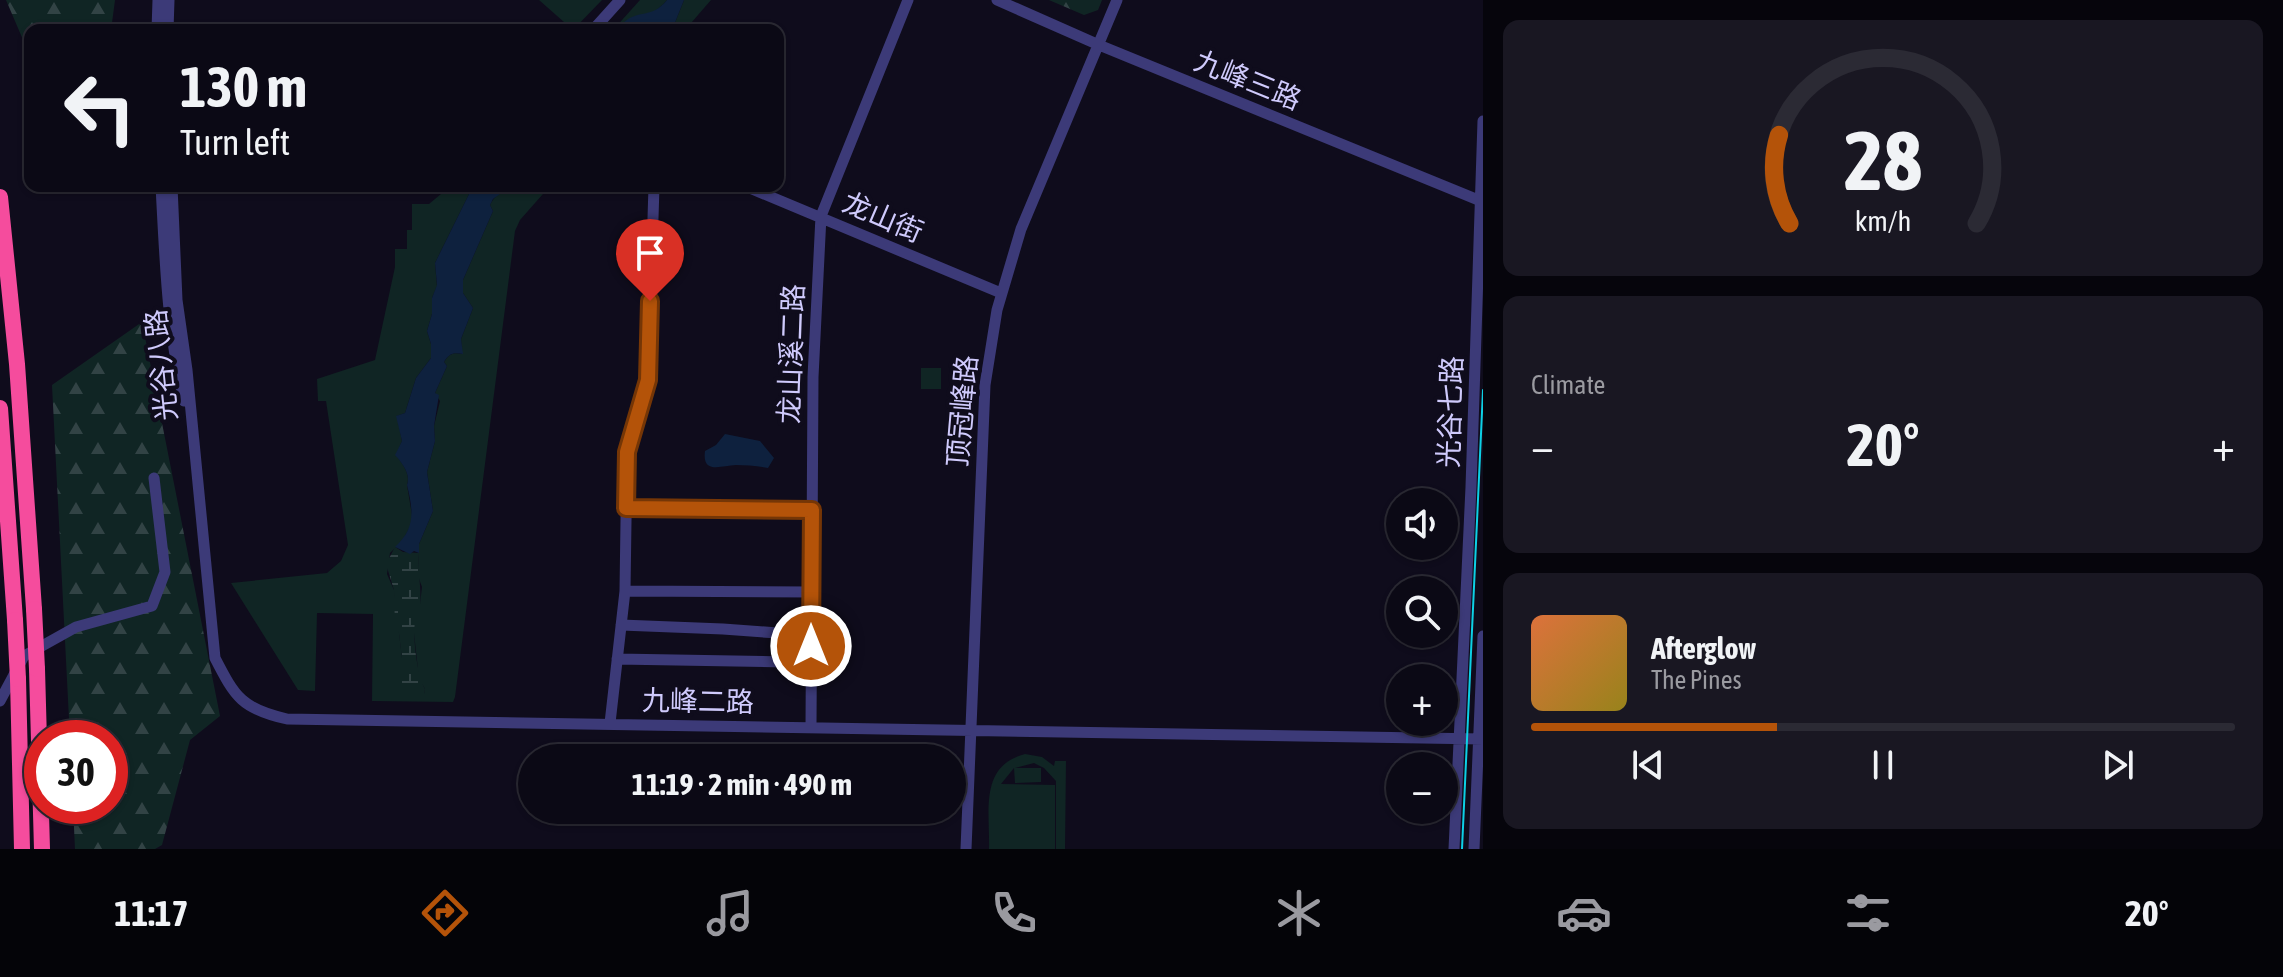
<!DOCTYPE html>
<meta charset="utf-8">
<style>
:root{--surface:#0b0915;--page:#191722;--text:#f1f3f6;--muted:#9a9aa0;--line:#2b2a34;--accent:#b45309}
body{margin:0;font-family:"Asap Condensed","Noto Sans SC",sans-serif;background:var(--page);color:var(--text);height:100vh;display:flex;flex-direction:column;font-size:30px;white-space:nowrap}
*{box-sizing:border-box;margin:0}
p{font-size:26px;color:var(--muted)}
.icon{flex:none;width:44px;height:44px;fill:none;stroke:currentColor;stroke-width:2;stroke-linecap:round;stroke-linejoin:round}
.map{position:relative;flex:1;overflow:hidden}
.panel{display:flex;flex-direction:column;gap:20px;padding:20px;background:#06050c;width:800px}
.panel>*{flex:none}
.banner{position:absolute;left:24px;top:24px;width:760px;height:168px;border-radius:16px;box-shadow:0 2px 6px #0004,0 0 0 2px var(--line);background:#0b0915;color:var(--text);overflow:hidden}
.controls{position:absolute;left:1386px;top:488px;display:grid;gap:16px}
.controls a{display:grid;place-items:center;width:72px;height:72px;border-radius:50%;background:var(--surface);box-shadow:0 2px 6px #0004,0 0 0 2px var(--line);font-size:40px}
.speed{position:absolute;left:24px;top:720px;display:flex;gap:16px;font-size:40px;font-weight:700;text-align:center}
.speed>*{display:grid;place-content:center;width:104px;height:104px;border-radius:50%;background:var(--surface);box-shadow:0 2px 6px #0004,0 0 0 2px var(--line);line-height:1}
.speed .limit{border:12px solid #d22;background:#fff;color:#111}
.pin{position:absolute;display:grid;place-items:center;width:68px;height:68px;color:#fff;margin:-82px -34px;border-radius:50% 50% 50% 0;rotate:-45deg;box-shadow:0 0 8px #0007}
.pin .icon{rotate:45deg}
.me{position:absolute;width:88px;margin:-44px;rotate:0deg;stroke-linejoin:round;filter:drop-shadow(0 0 6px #0008)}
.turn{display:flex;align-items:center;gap:28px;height:168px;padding:0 24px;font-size:36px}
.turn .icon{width:104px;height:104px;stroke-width:2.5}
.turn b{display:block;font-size:56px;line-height:68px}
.big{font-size:60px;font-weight:700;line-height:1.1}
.panel .card{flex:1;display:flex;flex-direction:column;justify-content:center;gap:12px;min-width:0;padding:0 28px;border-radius:16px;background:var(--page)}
.panel .dial{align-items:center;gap:0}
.dial svg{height:208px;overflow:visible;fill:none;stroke:var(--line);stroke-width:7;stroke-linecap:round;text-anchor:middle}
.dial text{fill:var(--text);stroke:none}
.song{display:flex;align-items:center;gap:24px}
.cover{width:96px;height:96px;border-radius:12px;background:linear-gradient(135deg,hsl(20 70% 55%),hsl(50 70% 35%))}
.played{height:8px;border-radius:4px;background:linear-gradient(90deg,var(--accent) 35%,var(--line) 35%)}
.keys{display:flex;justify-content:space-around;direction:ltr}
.heat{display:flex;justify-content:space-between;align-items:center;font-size:44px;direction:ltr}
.trip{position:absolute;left:518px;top:744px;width:448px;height:80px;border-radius:40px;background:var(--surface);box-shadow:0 2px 6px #0004,0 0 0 2px var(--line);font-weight:700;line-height:80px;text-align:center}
.menu{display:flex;height:128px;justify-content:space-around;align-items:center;background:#040408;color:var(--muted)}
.menu .icon{width:56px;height:56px}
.menu .on{color:var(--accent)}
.menu b{font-size:36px;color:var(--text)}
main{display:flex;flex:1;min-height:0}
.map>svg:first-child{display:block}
</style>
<main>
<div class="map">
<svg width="1483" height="849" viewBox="0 0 1483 849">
<defs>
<pattern id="forest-firs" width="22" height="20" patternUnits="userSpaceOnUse" patternTransform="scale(2)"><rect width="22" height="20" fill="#102524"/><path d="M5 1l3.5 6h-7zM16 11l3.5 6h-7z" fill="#324345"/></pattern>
<pattern id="wetland-marsh" width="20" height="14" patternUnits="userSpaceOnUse" patternTransform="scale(2)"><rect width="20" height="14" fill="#102524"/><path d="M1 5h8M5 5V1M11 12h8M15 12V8" fill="none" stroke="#324345"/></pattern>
</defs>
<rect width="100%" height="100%" fill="#0f0c1c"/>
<path fill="#102524" d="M539 0H602L573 30Z
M640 0H667C658 12 627 30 613 30Z
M684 0H711L685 30H672Z
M441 186H478L472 188 435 263 437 286 432 298V314L427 331 431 344V358L416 378 405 413 397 416 402 441 396 455C402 463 411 474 407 485L413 521 403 540 390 553 387 574 394 590 402 658 403 694H424L425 689 419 679 413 624 416 609 420 604 422 587 418 576 419 544 433 511 427 472 435 441 434 426 440 401 435 393 447 366 444 362C449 354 453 352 462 354L461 339 473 308 463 293V280L493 211 490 205C501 182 529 186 550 186L520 220 515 231 455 697 453 702 372 701 373 614 317 613 315 691 298 690 231 583 327 573 341 561 348 545 326 401H318L317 379 375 360 395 267V249H407V230H412V204H429L441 194Z
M921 368H941V389H921Z
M1025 754 1042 757 1054 766 1055 761H1066L1065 849H1056V781L1044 768 1034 763 1015 768H1041V782L1015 783 1014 768 1001 784 1055 785V849H989C990 811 979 766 1025 754Z"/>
<path fill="url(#forest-firs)" d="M6 0H115L111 30H30V56Z
M1049 0H1102L1098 10 1084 15Z
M142 322 220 716 190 740 162 845 155 849H75L73 806H110V738H70L52 385Z"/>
<path fill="url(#wetland-marsh)" d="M395 547 403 552 419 553C417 572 422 587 420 605 409 617 416 675 425 689L424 695 402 694 400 677 402 671V659L399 633 395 626 394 590 386 564Z"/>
<path fill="#0e213e" d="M667 0H684L672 30H626L623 23C638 9 652 19 667 0Z
M478 186H511L493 199 490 205 493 211 463 280V293L473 308 461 339 463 354C454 352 449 353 444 362L447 366 435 393 439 395 434 426 435 441 427 472 433 511 419 544V553L414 551 410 554 395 547C416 528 413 510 407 485 411 474 402 463 395 455L402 441 396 416 405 413 416 378 431 358V344L427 331 432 314V298L437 285 435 263 472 188Z
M725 434 760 441 774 458 768 468C758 466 746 465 736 465 720 466 702 474 705 451L716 445Z"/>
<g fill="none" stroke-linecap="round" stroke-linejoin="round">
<path stroke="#3c3a78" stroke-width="11" d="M997 0 1099 45 1483 202
M157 30 158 0
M168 30 169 0
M593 30 620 0
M161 186C165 259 167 330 184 401
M172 186 177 300 187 370 215 658C235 697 242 709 287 719L1483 739
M745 186 1001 293
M626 508 812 510
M625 591 812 592
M617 659 786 662 793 658 795 639 791 634 723 629 621 625
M0 701 24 656 76 627 152 606 165 572 154 478
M610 723 625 591 627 452 648 380 654 186
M811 726 813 377 821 216 908 0
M966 849 985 385 997 310 1021 229 1117 0
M1454 849 1471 487 1483 121
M1474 849 1483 636"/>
<path stroke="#f54c9d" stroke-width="16" d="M0 197 17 364 34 609
M0 408 15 620
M37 669 42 849
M18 679 22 849"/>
<path stroke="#0dd0e5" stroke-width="2" d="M1462 849 1483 390"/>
<path stroke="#f54c9d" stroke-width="16" d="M34 609 37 669
M15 620 18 679"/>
</g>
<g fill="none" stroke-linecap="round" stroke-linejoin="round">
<g stroke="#753606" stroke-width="20">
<path id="route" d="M650 301 648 380 627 452 626 508 812 510 811 646"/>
</g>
<use href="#route" stroke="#b45309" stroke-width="14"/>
</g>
<g text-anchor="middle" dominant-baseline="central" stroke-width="8" stroke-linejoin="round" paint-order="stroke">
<g font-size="28" fill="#cfcafc" stroke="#0f0c1c">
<text transform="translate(1248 80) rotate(22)">九峰三路</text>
<text transform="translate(883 217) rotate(23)">龙山街</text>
<text transform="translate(791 354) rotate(-88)">龙山溪二路</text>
<text transform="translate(161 365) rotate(-96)">光谷八路</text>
<text transform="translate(962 411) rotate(-85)">顶冠峰路</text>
<text transform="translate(1450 412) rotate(-88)">光谷七路</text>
<text transform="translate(698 701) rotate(1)">九峰二路</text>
</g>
</g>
</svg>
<div class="controls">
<a><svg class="icon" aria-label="sound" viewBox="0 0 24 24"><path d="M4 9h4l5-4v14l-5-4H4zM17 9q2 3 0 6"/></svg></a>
<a><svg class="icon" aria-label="search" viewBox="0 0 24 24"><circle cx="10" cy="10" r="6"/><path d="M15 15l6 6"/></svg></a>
<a>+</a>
<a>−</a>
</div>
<div class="speed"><div class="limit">30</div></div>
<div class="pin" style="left:650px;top:301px;background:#d93025"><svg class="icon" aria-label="arrive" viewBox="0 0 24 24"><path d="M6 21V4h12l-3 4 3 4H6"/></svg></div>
<svg class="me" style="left:811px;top:646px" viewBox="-20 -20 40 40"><circle r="17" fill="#b45309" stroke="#fff" stroke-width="3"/><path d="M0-11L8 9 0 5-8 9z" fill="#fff"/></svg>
<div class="trip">11:19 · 2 min · 490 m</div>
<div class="banner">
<div class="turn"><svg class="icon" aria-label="left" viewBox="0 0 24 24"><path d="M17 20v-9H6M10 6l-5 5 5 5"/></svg><div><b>130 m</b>Turn left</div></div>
</div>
</div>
<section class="panel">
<div class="card dial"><svg viewBox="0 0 100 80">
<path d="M14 69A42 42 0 1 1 86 69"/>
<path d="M14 69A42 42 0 0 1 10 35" stroke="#b45309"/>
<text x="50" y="56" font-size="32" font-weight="700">28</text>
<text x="50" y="72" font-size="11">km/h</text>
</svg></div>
<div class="card"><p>Climate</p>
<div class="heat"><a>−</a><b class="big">20°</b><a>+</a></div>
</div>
<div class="card">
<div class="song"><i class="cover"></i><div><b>Afterglow</b><p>The Pines</p></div></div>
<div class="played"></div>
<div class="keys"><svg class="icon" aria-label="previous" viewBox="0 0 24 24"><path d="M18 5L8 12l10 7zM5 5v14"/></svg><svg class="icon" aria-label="pause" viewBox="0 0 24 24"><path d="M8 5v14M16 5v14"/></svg><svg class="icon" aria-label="next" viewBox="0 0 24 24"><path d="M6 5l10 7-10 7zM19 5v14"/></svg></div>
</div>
</section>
</main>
<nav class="menu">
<b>11:17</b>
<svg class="icon on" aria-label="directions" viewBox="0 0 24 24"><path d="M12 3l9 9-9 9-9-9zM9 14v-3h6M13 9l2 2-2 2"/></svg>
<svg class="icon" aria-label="music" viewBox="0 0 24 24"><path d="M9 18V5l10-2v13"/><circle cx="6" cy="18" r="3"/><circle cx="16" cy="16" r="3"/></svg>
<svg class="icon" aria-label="phone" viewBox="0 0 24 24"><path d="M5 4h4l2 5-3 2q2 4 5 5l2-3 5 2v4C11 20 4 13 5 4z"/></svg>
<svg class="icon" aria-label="climate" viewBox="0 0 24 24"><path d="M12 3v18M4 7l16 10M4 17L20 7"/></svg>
<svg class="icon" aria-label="car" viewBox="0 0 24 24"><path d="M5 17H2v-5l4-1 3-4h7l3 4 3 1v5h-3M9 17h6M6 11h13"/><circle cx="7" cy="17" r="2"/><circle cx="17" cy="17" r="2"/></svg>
<svg class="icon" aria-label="filters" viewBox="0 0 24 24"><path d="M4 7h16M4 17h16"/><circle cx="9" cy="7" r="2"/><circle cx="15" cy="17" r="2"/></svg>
<b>20°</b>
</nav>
